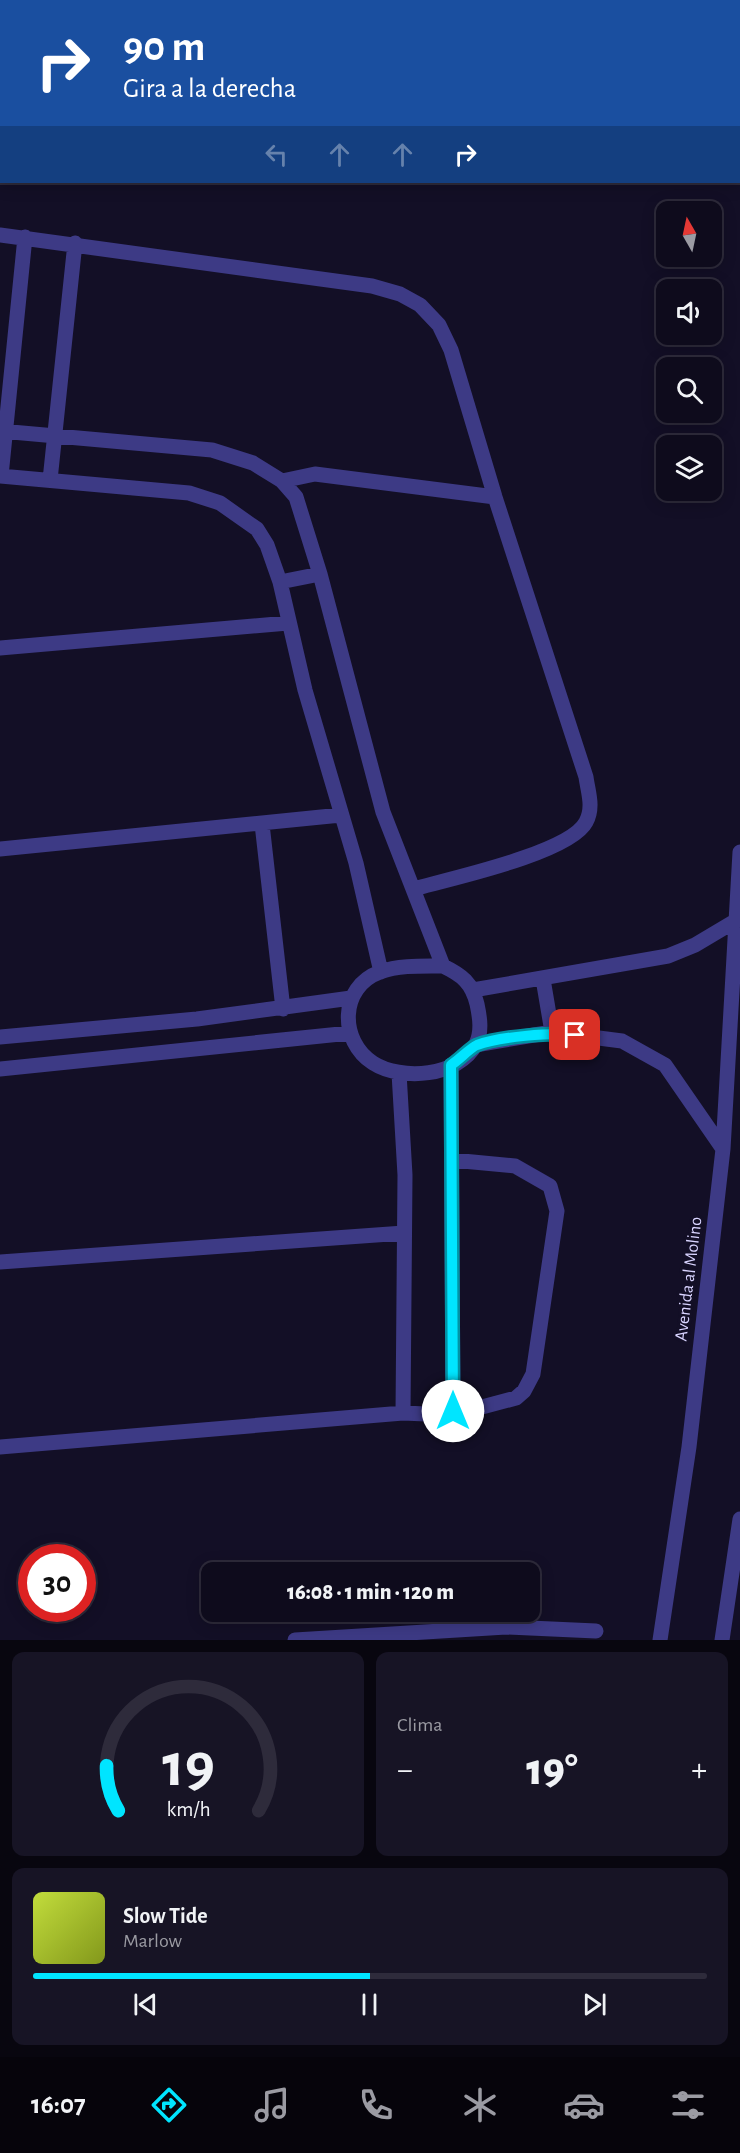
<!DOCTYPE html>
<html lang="es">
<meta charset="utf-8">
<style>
:root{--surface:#0e0b1c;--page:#171425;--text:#f1f3f6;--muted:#9b9ba3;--line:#2e2b3b;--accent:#00e5ff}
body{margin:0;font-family:"Alegreya Sans",sans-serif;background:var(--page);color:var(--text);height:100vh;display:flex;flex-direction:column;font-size:22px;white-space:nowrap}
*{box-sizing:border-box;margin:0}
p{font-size:20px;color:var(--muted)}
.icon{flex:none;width:33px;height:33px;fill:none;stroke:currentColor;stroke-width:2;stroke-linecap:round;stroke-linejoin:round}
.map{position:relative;height:1640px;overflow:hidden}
.details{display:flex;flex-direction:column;gap:12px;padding:12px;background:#08060f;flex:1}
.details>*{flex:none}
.top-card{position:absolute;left:0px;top:0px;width:741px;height:183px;box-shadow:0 3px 15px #0003,0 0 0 2px var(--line);background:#1a4fa0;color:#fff;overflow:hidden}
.needle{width:39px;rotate:351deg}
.buttons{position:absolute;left:656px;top:201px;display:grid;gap:12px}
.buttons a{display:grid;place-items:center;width:66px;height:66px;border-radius:12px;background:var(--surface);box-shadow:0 3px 15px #0003,0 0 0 2px var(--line);font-size:30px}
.speed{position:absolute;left:18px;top:1544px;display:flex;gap:12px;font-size:30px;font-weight:700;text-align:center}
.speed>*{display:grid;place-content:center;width:78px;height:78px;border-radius:50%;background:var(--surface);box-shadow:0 3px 15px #0003,0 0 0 2px var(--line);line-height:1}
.speed .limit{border:9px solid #d22;background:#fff;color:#111}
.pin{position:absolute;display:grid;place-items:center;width:51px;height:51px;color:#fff;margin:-26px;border-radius:12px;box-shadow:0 3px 9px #0006}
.me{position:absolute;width:66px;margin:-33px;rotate:0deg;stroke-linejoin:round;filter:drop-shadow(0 0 4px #0008)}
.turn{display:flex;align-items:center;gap:21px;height:126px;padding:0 24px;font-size:27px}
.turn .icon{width:78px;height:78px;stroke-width:2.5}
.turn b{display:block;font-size:42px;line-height:51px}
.lanes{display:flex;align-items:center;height:57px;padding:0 24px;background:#0003;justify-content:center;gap:30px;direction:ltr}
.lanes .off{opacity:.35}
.big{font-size:45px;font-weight:800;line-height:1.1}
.details .card{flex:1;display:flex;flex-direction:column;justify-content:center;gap:9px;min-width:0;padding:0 21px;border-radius:12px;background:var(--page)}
.details .dial{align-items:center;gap:0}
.dial svg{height:156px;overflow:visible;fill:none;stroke:var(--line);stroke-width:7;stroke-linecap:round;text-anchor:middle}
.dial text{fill:var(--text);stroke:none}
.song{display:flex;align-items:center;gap:18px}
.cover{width:72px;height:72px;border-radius:9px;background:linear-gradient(135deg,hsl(70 70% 55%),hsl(70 70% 35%))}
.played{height:6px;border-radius:3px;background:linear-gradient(90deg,var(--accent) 50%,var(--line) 50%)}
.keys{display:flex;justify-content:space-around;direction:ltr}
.heat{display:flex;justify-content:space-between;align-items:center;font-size:33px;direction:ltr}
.details .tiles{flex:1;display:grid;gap:12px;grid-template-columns:1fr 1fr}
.card:last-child{grid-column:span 2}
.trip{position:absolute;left:201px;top:1562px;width:339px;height:60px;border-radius:12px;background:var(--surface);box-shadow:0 3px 15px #0003,0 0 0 2px var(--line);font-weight:800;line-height:60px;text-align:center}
.menu{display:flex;height:96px;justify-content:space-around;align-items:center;background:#06040b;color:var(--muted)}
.menu .icon{width:42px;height:42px}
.menu .active{color:var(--accent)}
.menu b{font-size:27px;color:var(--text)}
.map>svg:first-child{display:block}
</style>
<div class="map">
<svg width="740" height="1640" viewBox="0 0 740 1640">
<rect width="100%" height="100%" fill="#130f26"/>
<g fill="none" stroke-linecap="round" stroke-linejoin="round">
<path stroke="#3d3a85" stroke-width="15" d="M731 0V2
M78 2V0
M416 2 417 0
M484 2V0
M0 45H2
M740 49V52
M0 235 372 286 400 294 420 305 439 325 451 350 495 497 586 777C588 792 594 807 586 822 570 853 449 879 413 889
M0 431 212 450 253 463 282 481 296 497 320 574 383 812 443 966
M0 476 189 493 220 503 257 529 267 545 280 582 305 690 356 863 381 972
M1 476 25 237
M50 480 75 243
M282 481 315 474 495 497
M280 582 320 574
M0 648 288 623
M262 824 283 1009
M0 849 341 815
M443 966C462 975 472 983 477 1004 480 1018 482 1032 476 1044 459 1077 401 1081 373 1063 339 1041 339 987 380 972 399 965 422 966 443 966Z
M543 979 552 1032
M473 990 668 956 695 945 737 920
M0 1037 197 1019 351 998
M475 1045 552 1032 622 1041 665 1065 723 1149
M451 1065 453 1411
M0 1069 350 1033
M399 1073 405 1175 403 1413
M0 1262 404 1233
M0 1447 403 1413 426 1414 482 1407 516 1398 524 1391 533 1374 557 1211 550 1186 515 1166 452 1160
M295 1640 506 1627 596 1631
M660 1640 689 1447 723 1149 740 852
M722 1640 740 1519"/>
</g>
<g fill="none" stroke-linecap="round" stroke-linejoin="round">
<g stroke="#0095a6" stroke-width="15">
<path id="route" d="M453 1411 451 1065C459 1060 470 1048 477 1045 498 1037 552 1032 575 1035"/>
</g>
<use href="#route" stroke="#00e5ff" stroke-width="10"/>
</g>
<g text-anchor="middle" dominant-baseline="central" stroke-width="6" stroke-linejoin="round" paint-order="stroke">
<g font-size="18" fill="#d9d4ff" stroke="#130f26">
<text transform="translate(689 1279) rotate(-83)">Avenida al Molino</text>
</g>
</g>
</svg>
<div class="buttons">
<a><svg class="needle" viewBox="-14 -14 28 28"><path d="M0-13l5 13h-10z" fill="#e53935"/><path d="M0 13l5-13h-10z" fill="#9b9ba3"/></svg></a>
<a><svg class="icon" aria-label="sound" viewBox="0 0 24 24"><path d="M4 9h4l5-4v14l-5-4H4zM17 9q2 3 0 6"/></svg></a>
<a><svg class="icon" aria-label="search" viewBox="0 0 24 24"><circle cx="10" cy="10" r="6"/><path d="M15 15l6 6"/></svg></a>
<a><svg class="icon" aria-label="layers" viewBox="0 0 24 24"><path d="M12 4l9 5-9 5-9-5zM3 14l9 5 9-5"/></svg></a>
</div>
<div class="speed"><div class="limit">30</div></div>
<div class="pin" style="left:575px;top:1035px;background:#d93025"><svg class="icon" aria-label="arrive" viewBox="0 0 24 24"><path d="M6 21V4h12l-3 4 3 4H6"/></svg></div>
<svg class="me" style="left:453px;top:1411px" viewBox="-20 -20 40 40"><circle r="19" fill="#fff"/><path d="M0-13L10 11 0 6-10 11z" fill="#00e5ff"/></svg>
<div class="trip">16:08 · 1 min · 120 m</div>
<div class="top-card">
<div class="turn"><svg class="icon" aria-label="right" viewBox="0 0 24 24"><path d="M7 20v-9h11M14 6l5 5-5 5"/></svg><div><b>90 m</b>Gira a la derecha</div></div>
<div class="lanes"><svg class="icon off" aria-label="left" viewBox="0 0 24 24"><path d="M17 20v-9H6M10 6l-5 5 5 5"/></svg><svg class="icon off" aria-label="ahead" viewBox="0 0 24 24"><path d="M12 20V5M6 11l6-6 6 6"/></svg><svg class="icon off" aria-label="ahead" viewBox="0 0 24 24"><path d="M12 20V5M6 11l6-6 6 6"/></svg><svg class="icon" aria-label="right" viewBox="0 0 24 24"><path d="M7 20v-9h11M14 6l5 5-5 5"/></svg></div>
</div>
</div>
<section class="details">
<div class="tiles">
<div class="card dial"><svg viewBox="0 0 100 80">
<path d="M14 69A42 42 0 1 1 86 69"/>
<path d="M14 69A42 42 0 0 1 8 46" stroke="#00e5ff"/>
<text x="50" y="56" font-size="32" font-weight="700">19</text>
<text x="50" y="72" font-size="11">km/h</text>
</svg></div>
<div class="card"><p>Clima</p>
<div class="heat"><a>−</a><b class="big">19°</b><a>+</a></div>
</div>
<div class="card">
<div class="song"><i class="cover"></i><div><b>Slow Tide</b><p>Marlow</p></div></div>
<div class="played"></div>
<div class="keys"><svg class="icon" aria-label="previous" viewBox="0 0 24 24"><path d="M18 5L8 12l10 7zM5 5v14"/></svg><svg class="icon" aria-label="pause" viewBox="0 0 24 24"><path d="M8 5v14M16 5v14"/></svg><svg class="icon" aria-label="next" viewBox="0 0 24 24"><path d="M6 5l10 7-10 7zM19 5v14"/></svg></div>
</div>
</div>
</section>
<nav class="menu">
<b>16:07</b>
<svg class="icon active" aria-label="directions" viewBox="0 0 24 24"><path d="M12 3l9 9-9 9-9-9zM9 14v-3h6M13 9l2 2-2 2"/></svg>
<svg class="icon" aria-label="music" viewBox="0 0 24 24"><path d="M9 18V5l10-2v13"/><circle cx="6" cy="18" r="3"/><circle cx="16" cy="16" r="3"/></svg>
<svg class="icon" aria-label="phone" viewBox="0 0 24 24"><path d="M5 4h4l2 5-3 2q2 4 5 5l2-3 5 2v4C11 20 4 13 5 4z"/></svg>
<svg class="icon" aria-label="climate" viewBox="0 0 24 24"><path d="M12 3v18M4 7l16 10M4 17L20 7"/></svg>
<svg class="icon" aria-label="car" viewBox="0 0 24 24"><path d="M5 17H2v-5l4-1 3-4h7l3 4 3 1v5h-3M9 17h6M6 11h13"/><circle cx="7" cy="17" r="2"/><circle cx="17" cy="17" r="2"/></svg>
<svg class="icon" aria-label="filters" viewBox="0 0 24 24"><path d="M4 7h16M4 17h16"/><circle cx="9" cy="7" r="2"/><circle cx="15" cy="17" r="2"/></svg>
</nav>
